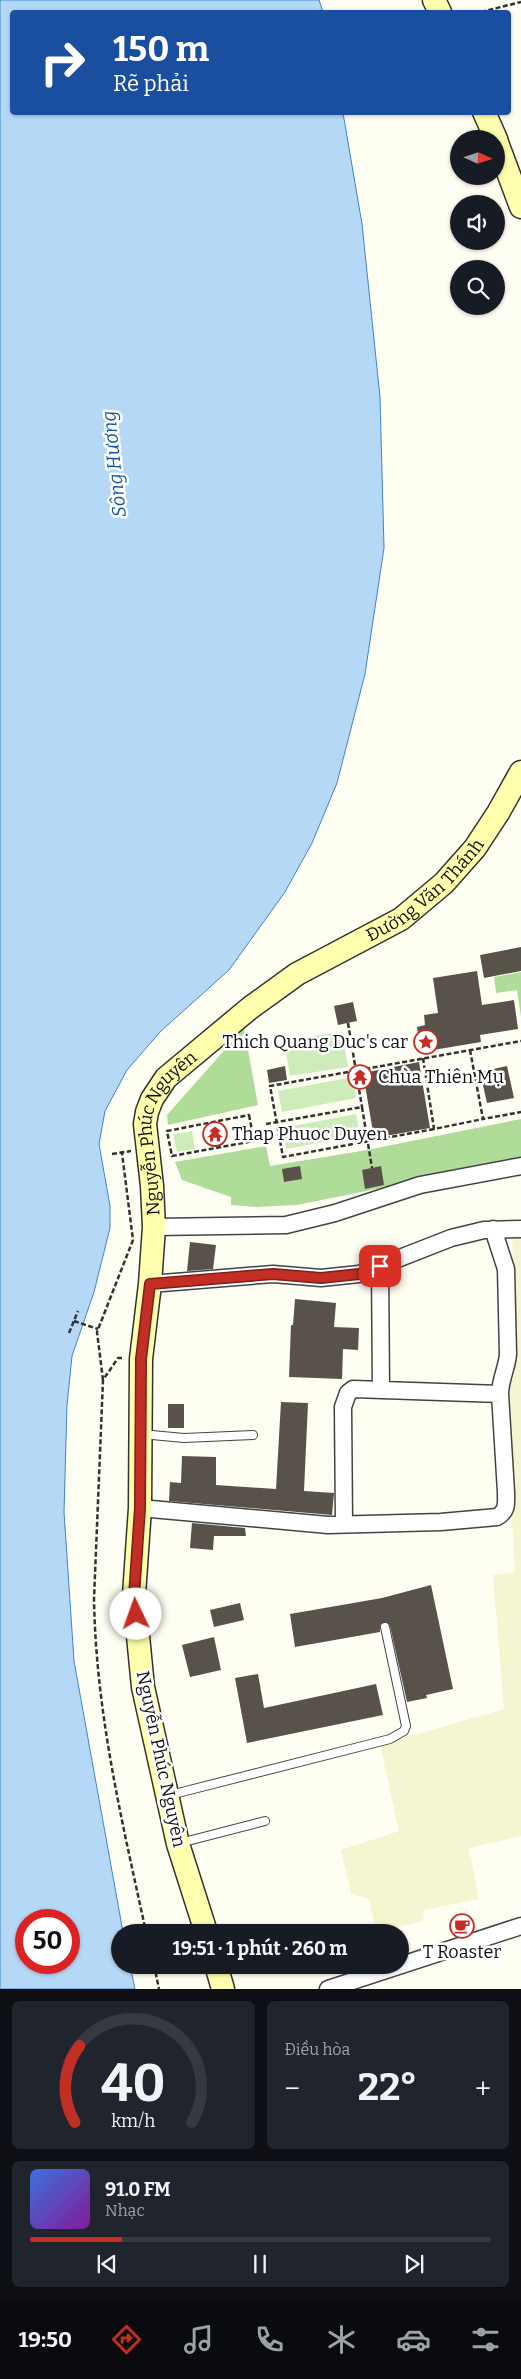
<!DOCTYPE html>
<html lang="vi">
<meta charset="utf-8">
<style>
:root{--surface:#171b24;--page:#20242c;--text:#f1f3f6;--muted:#9ea1a6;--line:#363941;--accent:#c32e24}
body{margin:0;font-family:Bitter,serif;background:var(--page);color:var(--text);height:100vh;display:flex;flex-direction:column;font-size:19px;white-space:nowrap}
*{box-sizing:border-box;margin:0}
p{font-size:16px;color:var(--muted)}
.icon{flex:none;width:28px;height:28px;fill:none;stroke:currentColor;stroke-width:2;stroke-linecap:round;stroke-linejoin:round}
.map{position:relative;height:1989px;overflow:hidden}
.drawer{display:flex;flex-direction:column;gap:12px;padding:12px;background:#0d0f14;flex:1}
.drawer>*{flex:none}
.hud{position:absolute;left:10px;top:10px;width:501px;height:105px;border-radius:5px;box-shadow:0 1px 4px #0004;background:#1a4fa0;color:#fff;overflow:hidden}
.needle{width:32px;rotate:93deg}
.fabs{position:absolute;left:450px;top:130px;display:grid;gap:10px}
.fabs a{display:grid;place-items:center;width:55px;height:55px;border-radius:50%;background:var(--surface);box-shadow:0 1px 4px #0004;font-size:25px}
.speed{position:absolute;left:15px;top:1909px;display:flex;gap:10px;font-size:25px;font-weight:700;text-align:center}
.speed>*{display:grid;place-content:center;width:65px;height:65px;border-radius:50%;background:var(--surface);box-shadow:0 1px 4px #0004;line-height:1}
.speed .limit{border:8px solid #d22;background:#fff;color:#111}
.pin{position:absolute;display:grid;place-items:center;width:42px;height:42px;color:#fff;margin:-21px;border-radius:10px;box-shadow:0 2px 8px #0006}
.me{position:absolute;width:55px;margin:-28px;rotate:357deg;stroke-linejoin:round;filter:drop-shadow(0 0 4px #0008)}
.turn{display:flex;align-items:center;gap:18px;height:105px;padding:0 20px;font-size:22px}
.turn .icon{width:65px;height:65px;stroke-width:2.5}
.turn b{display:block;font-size:35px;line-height:42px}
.big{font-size:38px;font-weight:700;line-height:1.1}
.drawer .widget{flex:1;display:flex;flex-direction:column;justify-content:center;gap:8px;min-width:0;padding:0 18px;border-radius:8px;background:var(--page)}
.drawer .dial{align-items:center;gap:0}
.dial svg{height:130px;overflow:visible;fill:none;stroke:var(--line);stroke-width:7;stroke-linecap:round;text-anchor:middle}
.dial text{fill:var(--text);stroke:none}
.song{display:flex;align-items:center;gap:15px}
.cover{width:60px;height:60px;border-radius:8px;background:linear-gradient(135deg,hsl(220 70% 55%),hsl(290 70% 35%))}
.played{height:5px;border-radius:2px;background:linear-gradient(90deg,var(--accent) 20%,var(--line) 20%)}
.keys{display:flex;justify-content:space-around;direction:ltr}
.heat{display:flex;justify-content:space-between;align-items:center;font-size:28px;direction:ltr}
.drawer .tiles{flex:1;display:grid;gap:12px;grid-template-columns:1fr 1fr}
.widget:last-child{grid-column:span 2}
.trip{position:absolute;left:111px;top:1924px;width:298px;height:50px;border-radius:25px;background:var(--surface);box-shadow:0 1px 4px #0004;font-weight:700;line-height:50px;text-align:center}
.tab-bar{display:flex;height:80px;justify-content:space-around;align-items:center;background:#090b0e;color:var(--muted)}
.tab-bar .icon{width:35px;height:35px}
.tab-bar .on{color:var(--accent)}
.tab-bar b{font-size:22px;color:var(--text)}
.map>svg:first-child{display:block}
</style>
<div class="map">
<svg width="521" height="1989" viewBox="0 0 521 1989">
<rect width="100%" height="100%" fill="#fffef2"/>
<path fill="#f5f6d1" d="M512 1228 521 1229V1836L469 1848 479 1899 424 1910 423 1921 376 1932 369 1899 351 1894 341 1850 399 1831 380 1745 504 1709 493 1575 515 1572 504 1387 515 1377Z"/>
<path fill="#ceebba" d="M342 1032 348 1067 290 1076 284 1040Z
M353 1077 356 1098 282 1112 278 1091Z
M356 1114 360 1135 286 1149 282 1128Z
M192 1131 195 1149 177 1152 173 1134Z"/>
<path fill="#b0dc99" d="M521 972V1017L517 990 496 993 494 977Z
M244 1028 258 1105 168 1125 167 1115Z
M521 1119V1160L297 1205 256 1207 231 1205V1197L182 1180 175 1162 266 1146 270 1166 367 1150Z"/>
<path fill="#b6d8f7" stroke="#3b84d0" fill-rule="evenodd" d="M0 0H319L323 12H12V112L343 113 362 224 380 397 384 548 365 674 337 783 312 843 285 892 229 970 161 1031 127 1070 105 1111 99 1144 110 1206V1228L94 1292 72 1356 67 1405 64 1512 74 1661 123 1932H120V1965H130L135 1989H0ZM26 1920H69V1962H26Z"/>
<path fill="#59524b" d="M521 947V971L484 978 480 955Z
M477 971 482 1005 514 1000 518 1029 480 1035 481 1042 421 1052 417 1027 425 1025 424 1015 438 1013 433 978Z
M353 1002 357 1021 338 1025 334 1006Z
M419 1062 430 1128 374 1138 363 1073Z
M285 1066 287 1080 269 1083 267 1070Z
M507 1066 514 1098 487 1103 480 1072Z
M203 1135a12 12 0 1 1 24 0a12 12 0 1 1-24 0Z
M300 1166 302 1179 284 1182 282 1169Z
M381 1166 384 1185 365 1189 362 1170Z
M190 1242 216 1245 213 1269 187 1271Z
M295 1299 336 1303 334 1327 359 1328 358 1350 343 1349 342 1379 289 1377 291 1325H293Z
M281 1402 308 1403 304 1491 334 1493 332 1515 169 1501 170 1482 181 1483 182 1456 216 1457V1485L276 1489Z
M168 1404H184V1428H168Z
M192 1523 245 1528 246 1536H214L213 1550 190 1548Z
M431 1585 453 1689 426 1695 427 1698 407 1702 390 1626 386 1622 380 1625V1632L295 1647 290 1614 382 1598Z
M240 1603 244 1620 214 1627 210 1610Z
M214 1637 221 1670 190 1677 182 1645Z
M258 1674 264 1708 376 1684 383 1715 247 1743 235 1678Z"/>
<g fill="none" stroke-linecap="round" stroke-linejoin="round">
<g stroke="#434343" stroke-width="10">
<path id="lane" d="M141 1434 184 1438 253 1435
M170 1795 390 1739 404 1731 406 1726 385 1627
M180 1843 265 1821"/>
</g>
<g stroke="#434343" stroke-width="19">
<path id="street" d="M154 1227 286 1225 335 1213 420 1185 521 1166
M380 1265 381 1389
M150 1284 273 1274 321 1278 359 1274 451 1238 484 1230 521 1229
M140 1508 328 1525 441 1522 497 1517C508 1511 506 1503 506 1492L500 1394C500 1380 507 1368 508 1354L506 1269 493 1229
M344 1524 343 1407 348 1393 353 1389 500 1394
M328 1989 521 1926"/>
</g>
<g stroke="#323232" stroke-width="25">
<g id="secondary">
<path d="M434 0 440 12"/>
<path d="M484 112 496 139"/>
<path d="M496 140 521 207"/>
<path id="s1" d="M206 1932 178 1844 143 1687 134 1595 140 1508 141 1359 150 1284 154 1227 152 1186 145 1124 147 1112 152 1099 166 1078 250 1008 297 974 401 919 444 883 475 848 498 813 521 772"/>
<path d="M216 1965 223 1989"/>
</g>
</g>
<path stroke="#323232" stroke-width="2.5" stroke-dasharray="5 2.5" stroke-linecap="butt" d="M481 12 521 2
M348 1023 362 1107
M470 1050 483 1119 521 1112
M423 1058 434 1129 483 1119
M249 1115 254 1141 172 1156 167 1131Z
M266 1124 362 1107 372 1168
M434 1129 283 1157 270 1086 521 1041
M112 1154 131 1151
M74 1321 98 1329
M69 1333 78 1311
M122 1358H118L103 1380 94 1599C96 1714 122 1821 146 1932
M103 1380 97 1332 133 1240 122 1153
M154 1965 159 1989"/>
<use href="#lane" stroke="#fff" stroke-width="8"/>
<use href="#street" stroke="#fff" stroke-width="16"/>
<use href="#secondary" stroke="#ffffad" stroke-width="22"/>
</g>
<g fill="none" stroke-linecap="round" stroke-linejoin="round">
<g stroke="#7f1e17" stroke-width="12">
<path id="route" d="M136 1614 134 1596 140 1508 141 1359 150 1284 273 1274 321 1278 359 1274 380 1266"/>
</g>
<use href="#route" stroke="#c32e24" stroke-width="9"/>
</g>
<defs>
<g id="sight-ring" transform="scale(1.25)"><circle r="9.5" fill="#fff" stroke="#c32e24" stroke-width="1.5"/><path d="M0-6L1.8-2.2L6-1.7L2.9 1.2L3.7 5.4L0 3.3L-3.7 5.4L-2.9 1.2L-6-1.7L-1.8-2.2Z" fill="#c32e24"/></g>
<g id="temple-ring" transform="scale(1.25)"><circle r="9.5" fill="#fff" stroke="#c32e24" stroke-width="1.5"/><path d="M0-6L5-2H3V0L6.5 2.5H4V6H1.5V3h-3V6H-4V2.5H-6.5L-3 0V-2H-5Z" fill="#c32e24"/></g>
<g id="cafe-ring" transform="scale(1.25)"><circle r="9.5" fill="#fff" stroke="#c32e24" stroke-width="1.5"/><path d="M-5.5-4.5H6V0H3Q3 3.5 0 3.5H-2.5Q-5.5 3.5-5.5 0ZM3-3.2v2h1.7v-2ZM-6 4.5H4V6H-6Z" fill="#c32e24"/></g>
</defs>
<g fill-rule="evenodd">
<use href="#sight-ring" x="426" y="1042"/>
<use href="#temple-ring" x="360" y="1077"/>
<use href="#temple-ring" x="215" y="1134"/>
<use href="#cafe-ring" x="462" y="1926"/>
</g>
<g text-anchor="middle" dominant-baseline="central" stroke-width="5" stroke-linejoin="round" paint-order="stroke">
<g font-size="18" fill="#101010" stroke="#fff">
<text stroke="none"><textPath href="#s1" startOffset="1191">Đường Văn Thánh</textPath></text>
<text stroke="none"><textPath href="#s1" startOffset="816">Nguyễn Phúc Nguyên</textPath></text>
<text transform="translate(161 1759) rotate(78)">Nguyễn Phúc Nguyên</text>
</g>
<g font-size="18" fill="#101010" stroke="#fff" text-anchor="start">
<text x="408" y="1042" text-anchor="end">Thich Quang Duc's car</text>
<text x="378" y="1077">Chùa Thiên Mụ</text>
<text x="232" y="1134">Thap Phuoc Duyen</text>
<text x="462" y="1952" text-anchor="middle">T Roaster</text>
</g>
<g font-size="19" font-style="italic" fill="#1557a5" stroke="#fff">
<text transform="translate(114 464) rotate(-96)">Sông Hương</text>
</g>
</g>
</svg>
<div class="fabs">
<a><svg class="needle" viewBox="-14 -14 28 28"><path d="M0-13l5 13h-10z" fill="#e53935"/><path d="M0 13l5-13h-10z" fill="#9ea1a6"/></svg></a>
<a><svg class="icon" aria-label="sound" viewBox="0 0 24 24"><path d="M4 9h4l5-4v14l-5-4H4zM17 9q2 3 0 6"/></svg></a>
<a><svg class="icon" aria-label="search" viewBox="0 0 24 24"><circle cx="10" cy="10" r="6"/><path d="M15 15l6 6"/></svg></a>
</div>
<div class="speed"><div class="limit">50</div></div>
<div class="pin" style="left:380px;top:1266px;background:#d93025"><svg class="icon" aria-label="arrive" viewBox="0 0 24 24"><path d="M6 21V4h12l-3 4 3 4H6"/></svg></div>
<svg class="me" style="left:136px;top:1614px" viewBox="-20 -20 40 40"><circle r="19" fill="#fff"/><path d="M0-13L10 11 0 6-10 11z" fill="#c32e24"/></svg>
<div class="trip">19:51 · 1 phút · 260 m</div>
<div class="hud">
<div class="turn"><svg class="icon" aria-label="right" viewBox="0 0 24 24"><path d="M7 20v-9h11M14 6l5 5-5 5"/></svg><div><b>150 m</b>Rẽ phải</div></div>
</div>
</div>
<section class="drawer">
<div class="tiles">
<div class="widget dial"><svg viewBox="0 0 100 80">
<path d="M14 69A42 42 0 1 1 86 69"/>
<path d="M14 69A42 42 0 0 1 17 22" stroke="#c32e24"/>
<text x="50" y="56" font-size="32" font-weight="700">40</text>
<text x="50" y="72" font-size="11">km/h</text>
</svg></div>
<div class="widget"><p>Điều hòa</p>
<div class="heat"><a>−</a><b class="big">22°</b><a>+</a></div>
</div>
<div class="widget">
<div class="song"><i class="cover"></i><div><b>91.0 FM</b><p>Nhạc</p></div></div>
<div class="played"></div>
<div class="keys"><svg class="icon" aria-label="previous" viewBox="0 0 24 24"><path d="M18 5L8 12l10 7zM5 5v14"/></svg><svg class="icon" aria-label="pause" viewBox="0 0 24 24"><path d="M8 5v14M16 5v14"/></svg><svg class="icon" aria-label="next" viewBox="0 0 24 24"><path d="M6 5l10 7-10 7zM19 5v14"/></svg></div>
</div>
</div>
</section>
<nav class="tab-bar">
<b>19:50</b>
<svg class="icon on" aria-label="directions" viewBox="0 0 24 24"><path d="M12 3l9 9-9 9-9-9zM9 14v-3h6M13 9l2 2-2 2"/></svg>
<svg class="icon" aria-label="music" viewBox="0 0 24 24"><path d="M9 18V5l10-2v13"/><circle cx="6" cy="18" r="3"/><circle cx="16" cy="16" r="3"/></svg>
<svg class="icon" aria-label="phone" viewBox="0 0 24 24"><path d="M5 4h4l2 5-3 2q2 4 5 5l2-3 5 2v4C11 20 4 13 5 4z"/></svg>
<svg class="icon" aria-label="climate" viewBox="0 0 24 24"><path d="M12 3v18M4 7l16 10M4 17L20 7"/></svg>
<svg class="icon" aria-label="car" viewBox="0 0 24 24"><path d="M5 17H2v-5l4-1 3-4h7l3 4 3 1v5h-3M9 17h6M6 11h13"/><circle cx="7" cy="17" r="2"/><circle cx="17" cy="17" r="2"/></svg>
<svg class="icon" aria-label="filters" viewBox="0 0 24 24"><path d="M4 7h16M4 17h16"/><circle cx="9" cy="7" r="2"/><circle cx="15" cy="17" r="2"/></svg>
</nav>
